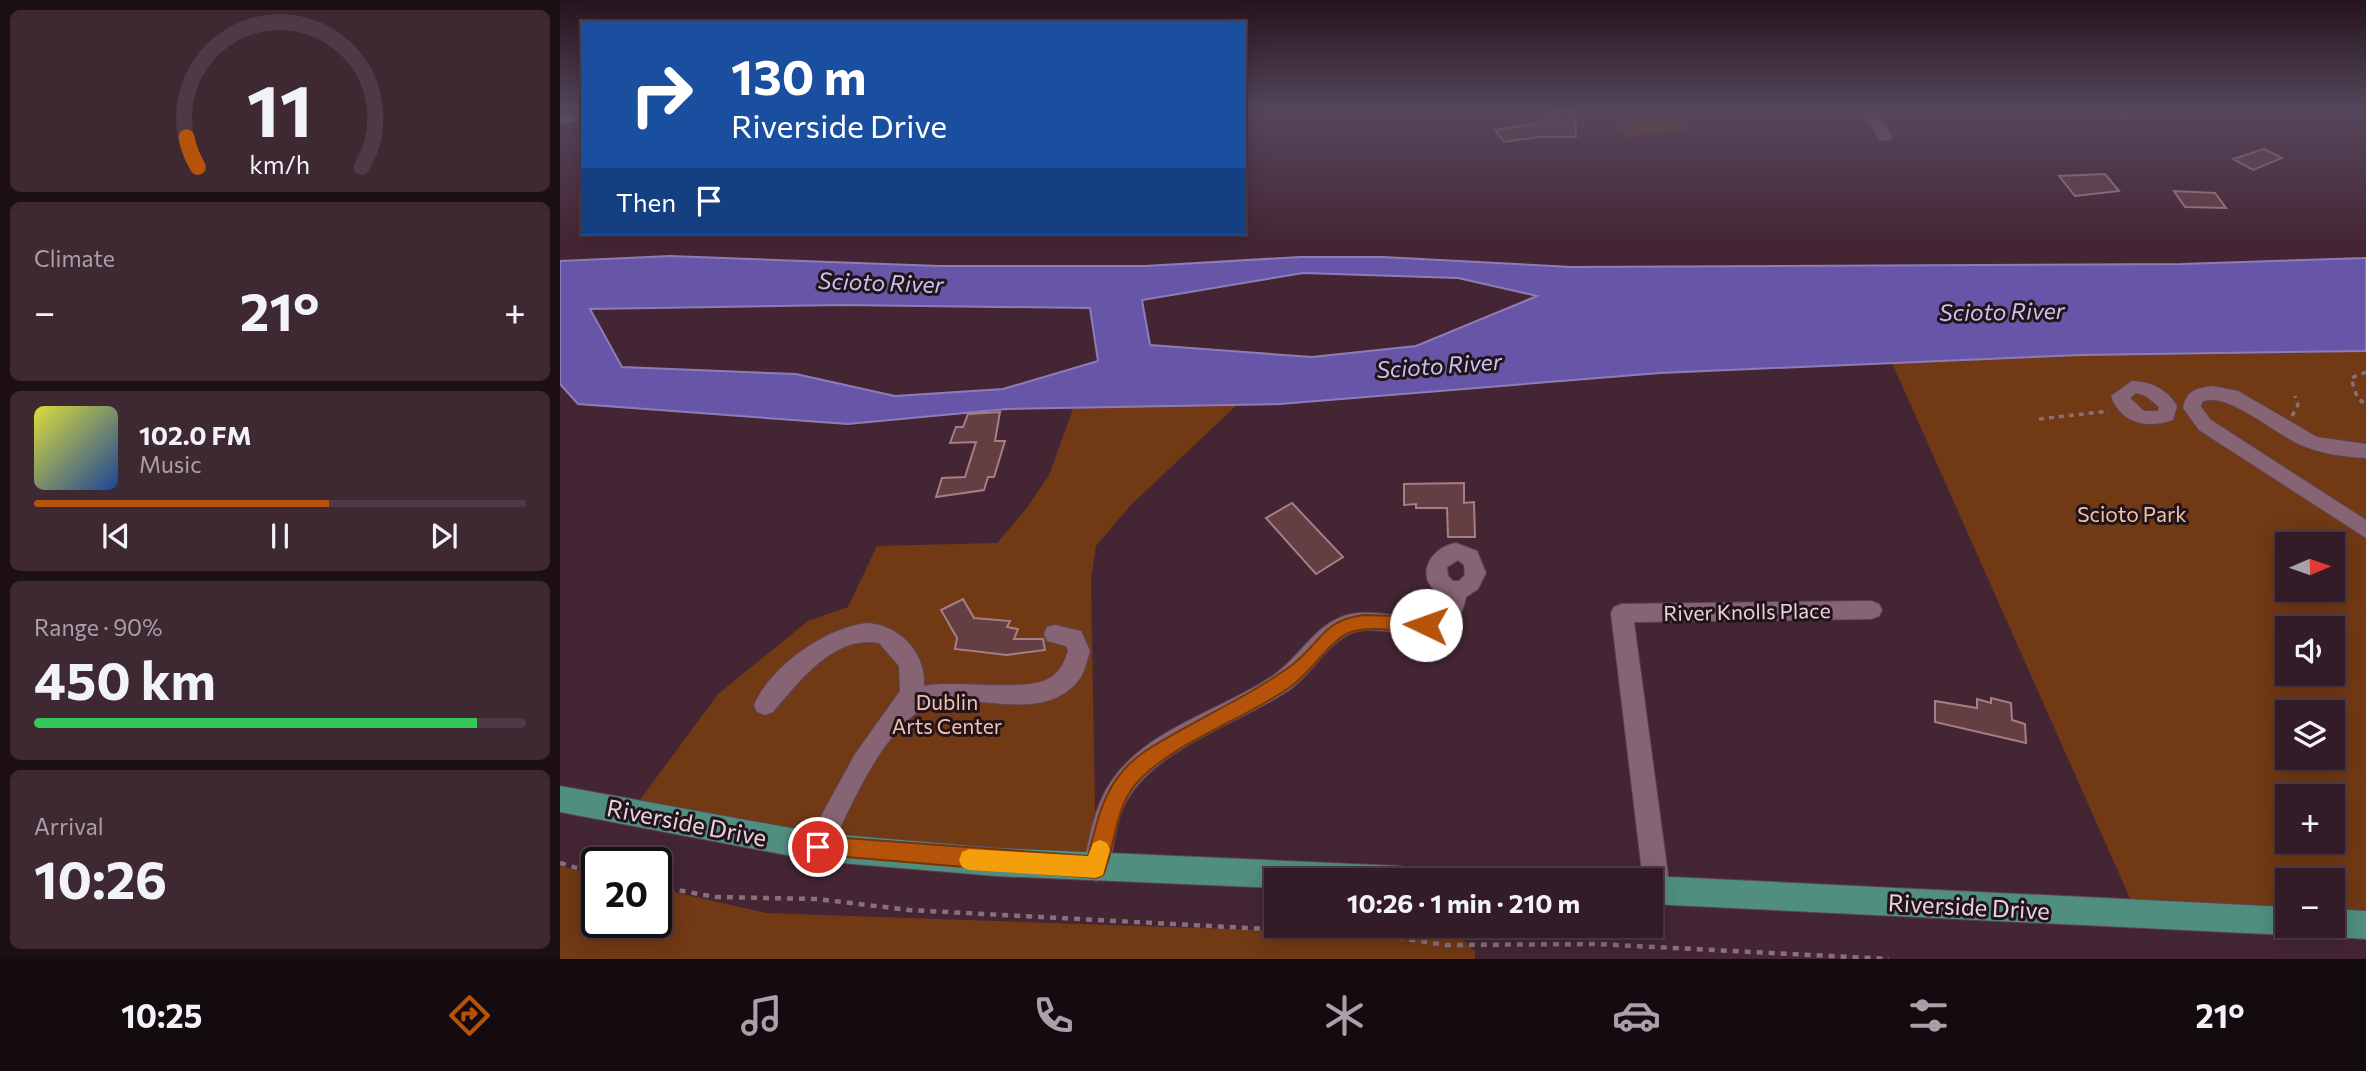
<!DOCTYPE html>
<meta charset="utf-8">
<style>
:root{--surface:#331c27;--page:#3e2933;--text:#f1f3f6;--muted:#a9a1a7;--line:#4e3a44;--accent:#b45309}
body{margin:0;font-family:Commissioner,sans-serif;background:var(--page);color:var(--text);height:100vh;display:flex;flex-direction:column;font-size:26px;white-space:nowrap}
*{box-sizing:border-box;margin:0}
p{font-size:23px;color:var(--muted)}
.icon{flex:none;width:38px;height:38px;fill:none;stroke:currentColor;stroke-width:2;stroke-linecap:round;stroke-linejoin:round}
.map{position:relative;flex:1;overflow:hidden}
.panel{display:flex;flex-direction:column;gap:10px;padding:10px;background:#1c0f15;width:560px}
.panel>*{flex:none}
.top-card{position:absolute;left:21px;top:21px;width:665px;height:214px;border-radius:0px;box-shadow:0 4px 18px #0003,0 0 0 2px var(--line);background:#1a4fa0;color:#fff;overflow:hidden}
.needle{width:46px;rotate:88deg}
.fabs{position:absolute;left:1715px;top:532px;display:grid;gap:14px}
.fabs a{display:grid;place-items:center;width:70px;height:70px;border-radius:0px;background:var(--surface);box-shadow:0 4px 18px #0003,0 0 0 2px var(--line);font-size:35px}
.speed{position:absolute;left:21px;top:847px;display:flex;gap:14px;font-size:35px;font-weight:700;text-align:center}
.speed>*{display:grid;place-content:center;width:91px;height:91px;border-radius:50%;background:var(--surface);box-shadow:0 4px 18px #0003,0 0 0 2px var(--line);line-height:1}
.speed .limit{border:4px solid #111;border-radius:10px;background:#fff;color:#111}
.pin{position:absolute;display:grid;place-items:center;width:60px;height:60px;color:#fff;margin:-30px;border:4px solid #fff;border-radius:50%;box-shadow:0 2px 7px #0007}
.me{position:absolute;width:77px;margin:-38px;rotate:273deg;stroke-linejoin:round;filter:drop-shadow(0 0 5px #0008)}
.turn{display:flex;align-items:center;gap:24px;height:147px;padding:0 35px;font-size:32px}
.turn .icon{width:91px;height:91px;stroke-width:2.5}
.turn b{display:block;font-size:49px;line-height:60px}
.then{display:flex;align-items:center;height:66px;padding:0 35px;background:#0003;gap:14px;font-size:26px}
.big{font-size:52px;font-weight:700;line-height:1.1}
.panel .card{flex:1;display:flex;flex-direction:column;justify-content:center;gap:10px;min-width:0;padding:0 24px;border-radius:10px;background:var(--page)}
.panel .dial{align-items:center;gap:0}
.dial svg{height:182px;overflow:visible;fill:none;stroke:var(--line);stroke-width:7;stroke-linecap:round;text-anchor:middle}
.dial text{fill:var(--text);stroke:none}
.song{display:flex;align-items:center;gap:21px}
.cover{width:84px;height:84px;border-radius:10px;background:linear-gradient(135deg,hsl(60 70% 55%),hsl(220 70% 35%))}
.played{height:7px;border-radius:4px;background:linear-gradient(90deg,var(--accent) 60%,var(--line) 60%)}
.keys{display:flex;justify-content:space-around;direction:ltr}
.heat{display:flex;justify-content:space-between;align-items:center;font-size:38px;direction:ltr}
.charge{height:10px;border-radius:5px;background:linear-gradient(90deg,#34c759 90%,var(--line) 0)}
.trip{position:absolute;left:704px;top:868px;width:399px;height:70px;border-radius:0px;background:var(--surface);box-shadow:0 4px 18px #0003,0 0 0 2px var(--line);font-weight:700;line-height:70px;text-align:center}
.tab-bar{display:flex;height:112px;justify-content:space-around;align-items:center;background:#140b10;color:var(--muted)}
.tab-bar .icon{width:49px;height:49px}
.tab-bar .current{color:var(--accent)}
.tab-bar b{font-size:32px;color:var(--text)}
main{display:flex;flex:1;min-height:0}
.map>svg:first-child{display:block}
</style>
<main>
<section class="panel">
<div class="card dial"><svg viewBox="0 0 100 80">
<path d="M14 69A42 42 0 1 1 86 69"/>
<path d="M14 69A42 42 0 0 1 9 56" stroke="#b45309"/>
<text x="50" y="56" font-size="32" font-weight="700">11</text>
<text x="50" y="72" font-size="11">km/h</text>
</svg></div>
<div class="card"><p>Climate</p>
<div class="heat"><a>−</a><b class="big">21°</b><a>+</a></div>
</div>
<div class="card">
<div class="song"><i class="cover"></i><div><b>102.0 FM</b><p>Music</p></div></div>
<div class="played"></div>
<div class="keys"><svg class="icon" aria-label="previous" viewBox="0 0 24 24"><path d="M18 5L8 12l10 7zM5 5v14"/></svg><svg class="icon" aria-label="pause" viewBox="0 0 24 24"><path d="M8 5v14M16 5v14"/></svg><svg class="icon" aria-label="next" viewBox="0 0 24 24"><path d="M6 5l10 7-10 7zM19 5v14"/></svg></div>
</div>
<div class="card"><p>Range · 90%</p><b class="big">450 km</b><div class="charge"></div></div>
<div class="card"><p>Arrival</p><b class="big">10:26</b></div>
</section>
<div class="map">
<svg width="1806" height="959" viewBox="0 0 1806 959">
<rect width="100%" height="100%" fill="#442534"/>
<path fill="#713914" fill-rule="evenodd" d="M1119 112 1130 130 1065 137 1055 119Z
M1806 351V924L1773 923V880H1727V921L1577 914 1332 363 1521 355ZM1727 544H1773V590H1727ZM1727 628H1773V674H1727ZM1727 712H1773V758H1727ZM1727 796H1773V842H1727Z
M678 404 571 505 536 546 531 579 536 868 71 812 158 694 248 621 288 607 317 546 437 543 466 509 489 475 514 406Z
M0 866 37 875V922H96V888L206 913 901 937 915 951V959H0Z"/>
<path fill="#6756a8" stroke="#8e7cb8" stroke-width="2" fill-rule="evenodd" d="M110 256 379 266H585L740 257H823L1011 267 1622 264 1806 258V351L1521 355 1100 373 720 404 447 409 288 424 18 404 0 384V261ZM743 273 898 278 977 296 856 346 752 357 590 345 582 300ZM282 305 530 308 538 361 443 389 335 396 236 374 62 367 30 309Z"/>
<path fill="#633f44" stroke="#a77e83" stroke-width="2" d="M994 111H1015L1016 137H979L944 142 935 130 974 124Z
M1704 149 1722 158 1693 170 1673 159Z
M1545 174 1559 191 1515 196 1499 176Z
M1614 191 1655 193 1666 208 1625 207Z
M440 412 435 441H445L434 477H428L424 490 376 497 382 478 405 477 416 442 390 443 396 427H403L408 414Z
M904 483V503L914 502 915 537H888L887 508H856V504L844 505V484Z
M732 503 783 557 756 574 706 518Z
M403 599 414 618 450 621 447 627 458 629 454 639H483L485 650 447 655 395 649 397 638 381 610Z
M1431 698 1451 703 1452 720 1465 724 1466 743 1375 722V701L1417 708V699L1431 703Z"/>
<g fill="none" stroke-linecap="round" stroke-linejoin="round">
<g stroke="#5e4451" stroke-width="2">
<path id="minor" d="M1302 111H1315L1332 137 1330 140H1320Z
M1559 111H1572L1574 114 1567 118Z
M1572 381C1592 382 1607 389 1617 406L1613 420C1588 429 1561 424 1551 396ZM1576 393 1586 396 1599 407 1598 411H1584L1570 398Z
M1653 386 1678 391 1757 437 1806 444V458C1784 457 1763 454 1743 446 1717 436 1667 390 1642 402L1641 407 1651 420 1806 520V538L1639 430 1623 408C1626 391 1636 388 1653 386Z
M896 543 917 551 926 573 918 589 906 597C893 665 824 615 787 635 764 648 751 675 729 690 679 724 587 750 562 810 553 831 554 856 545 877L536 881 527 877 523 868C528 844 532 819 543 796 574 731 659 713 714 675 740 657 755 624 787 615 816 607 849 624 877 612L885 596C853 584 866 548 896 543ZM898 560 904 565 905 575 899 581H893L888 576 887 567Z
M1311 601 1319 604 1322 610 1319 616 1311 619 1074 622 1110 890 1106 899 1097 903 1090 900V880H1083L1051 613 1054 607 1062 604Z
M307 623C339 625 366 652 364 686 397 679 464 693 490 678 501 671 504 662 508 651L506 646 487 641 484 634 487 627 495 625 521 631 530 651C527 660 525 673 518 681 477 730 402 682 359 711 318 739 288 812 267 856L258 860 249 856 245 847 249 838 295 754 340 691 339 666 319 643C273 635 239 682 213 712L205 715 197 712 194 705C211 666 265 628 307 623Z"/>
</g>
<g stroke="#5e4451" stroke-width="2">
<path id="major" d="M23 112V120L0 123V115Z
M0 786 258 833 436 848 840 866 850 870 854 880H716V888L436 876 258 861 0 812Z
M1090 876 1727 907V926H1739L1737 931 1727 935 1090 904V880H1080Z
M1773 909 1806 911V939L1773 937 1763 933 1760 926H1773Z"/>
</g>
<path stroke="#896f7b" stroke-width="3.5" stroke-dasharray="5 5" stroke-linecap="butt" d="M1806 372 1791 378 1797 397 1806 405
M1732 416 1738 405 1735 396
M1479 419 1549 411"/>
<path stroke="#896f7b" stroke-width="4.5" stroke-dasharray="6 6" stroke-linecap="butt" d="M0 863 37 874
M96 886 155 897 257 899 349 910 820 935 886 945 1036 944 1329 959"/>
<use href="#minor" fill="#876473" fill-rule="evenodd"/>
<use href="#major" fill="#508e80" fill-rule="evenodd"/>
</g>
<linearGradient id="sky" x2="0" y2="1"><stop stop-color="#25141d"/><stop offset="0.45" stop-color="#56465c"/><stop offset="1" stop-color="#56465c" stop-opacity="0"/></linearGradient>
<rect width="1806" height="246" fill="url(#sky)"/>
<path fill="#b45309" stroke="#753606" stroke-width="2" d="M804 615 866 617 875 625 866 633C843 632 813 625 791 632 772 638 751 672 733 685 687 719 610 743 575 785 554 811 556 845 543 875L536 878 251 854 248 847 251 839 258 836 528 856C536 827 541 797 561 773 576 754 601 741 621 730 658 709 698 690 732 665 761 643 762 620 804 615Z"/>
<path fill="#f59e0b" d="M540 840 547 843 550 850 543 875 536 878 409 870 402 867 399 860 402 852 409 849 528 856 533 843Z"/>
<g text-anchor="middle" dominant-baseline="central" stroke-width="6" stroke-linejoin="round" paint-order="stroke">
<g font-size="21" fill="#f2c4ab" stroke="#22141a">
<text x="1572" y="513">Scioto Park</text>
<text x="387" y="701">Dublin<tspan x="387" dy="24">Arts Center</tspan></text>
</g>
<g font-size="21" fill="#e8d3dc" stroke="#22141a">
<text transform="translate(1187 611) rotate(-1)">River Knolls Place</text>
</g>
<g font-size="23" font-style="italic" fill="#c8c2ef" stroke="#22141a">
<text transform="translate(321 282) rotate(2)">Scioto River</text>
<text transform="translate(1442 311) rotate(-1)">Scioto River</text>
<text transform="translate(879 365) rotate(-4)">Scioto River</text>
</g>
<g font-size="24" fill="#e8d3dc" stroke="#22141a">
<text transform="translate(127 822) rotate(11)">Riverside Drive</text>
<text transform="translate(1409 906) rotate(3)">Riverside Drive</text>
</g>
</g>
</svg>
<div class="fabs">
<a><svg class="needle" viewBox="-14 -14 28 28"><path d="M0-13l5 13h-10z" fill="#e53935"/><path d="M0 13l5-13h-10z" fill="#a9a1a7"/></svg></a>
<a><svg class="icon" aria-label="sound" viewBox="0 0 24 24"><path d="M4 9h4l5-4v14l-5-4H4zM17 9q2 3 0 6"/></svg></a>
<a><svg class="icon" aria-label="layers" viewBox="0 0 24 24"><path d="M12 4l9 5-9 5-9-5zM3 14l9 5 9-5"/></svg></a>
<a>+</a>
<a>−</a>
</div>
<div class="speed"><div class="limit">20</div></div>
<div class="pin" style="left:258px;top:847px;background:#d93025"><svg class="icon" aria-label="arrive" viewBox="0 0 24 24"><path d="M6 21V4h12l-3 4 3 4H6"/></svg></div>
<svg class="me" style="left:866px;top:625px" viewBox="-20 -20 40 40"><circle r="19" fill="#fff"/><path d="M0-13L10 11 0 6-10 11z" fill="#b45309"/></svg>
<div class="trip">10:26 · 1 min · 210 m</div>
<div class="top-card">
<div class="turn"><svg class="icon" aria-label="right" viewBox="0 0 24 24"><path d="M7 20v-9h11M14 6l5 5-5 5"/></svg><div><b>130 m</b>Riverside Drive</div></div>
<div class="then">Then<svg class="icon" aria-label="arrive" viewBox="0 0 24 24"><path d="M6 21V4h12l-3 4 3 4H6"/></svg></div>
</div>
</div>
</main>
<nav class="tab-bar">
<b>10:25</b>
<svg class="icon current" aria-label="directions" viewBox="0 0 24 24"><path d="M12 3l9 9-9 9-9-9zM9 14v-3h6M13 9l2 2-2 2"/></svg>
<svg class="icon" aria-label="music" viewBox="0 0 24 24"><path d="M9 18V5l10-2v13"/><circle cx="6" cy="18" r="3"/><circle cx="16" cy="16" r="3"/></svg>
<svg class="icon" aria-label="phone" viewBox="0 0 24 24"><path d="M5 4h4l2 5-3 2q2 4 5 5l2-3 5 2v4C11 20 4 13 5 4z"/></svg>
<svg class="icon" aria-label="climate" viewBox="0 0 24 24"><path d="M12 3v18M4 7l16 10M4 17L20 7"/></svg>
<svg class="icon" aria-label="car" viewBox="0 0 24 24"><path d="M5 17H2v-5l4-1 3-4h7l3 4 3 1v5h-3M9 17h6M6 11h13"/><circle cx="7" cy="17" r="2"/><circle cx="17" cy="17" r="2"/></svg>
<svg class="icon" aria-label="filters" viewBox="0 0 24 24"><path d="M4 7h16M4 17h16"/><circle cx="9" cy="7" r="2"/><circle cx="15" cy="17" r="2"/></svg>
<b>21°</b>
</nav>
